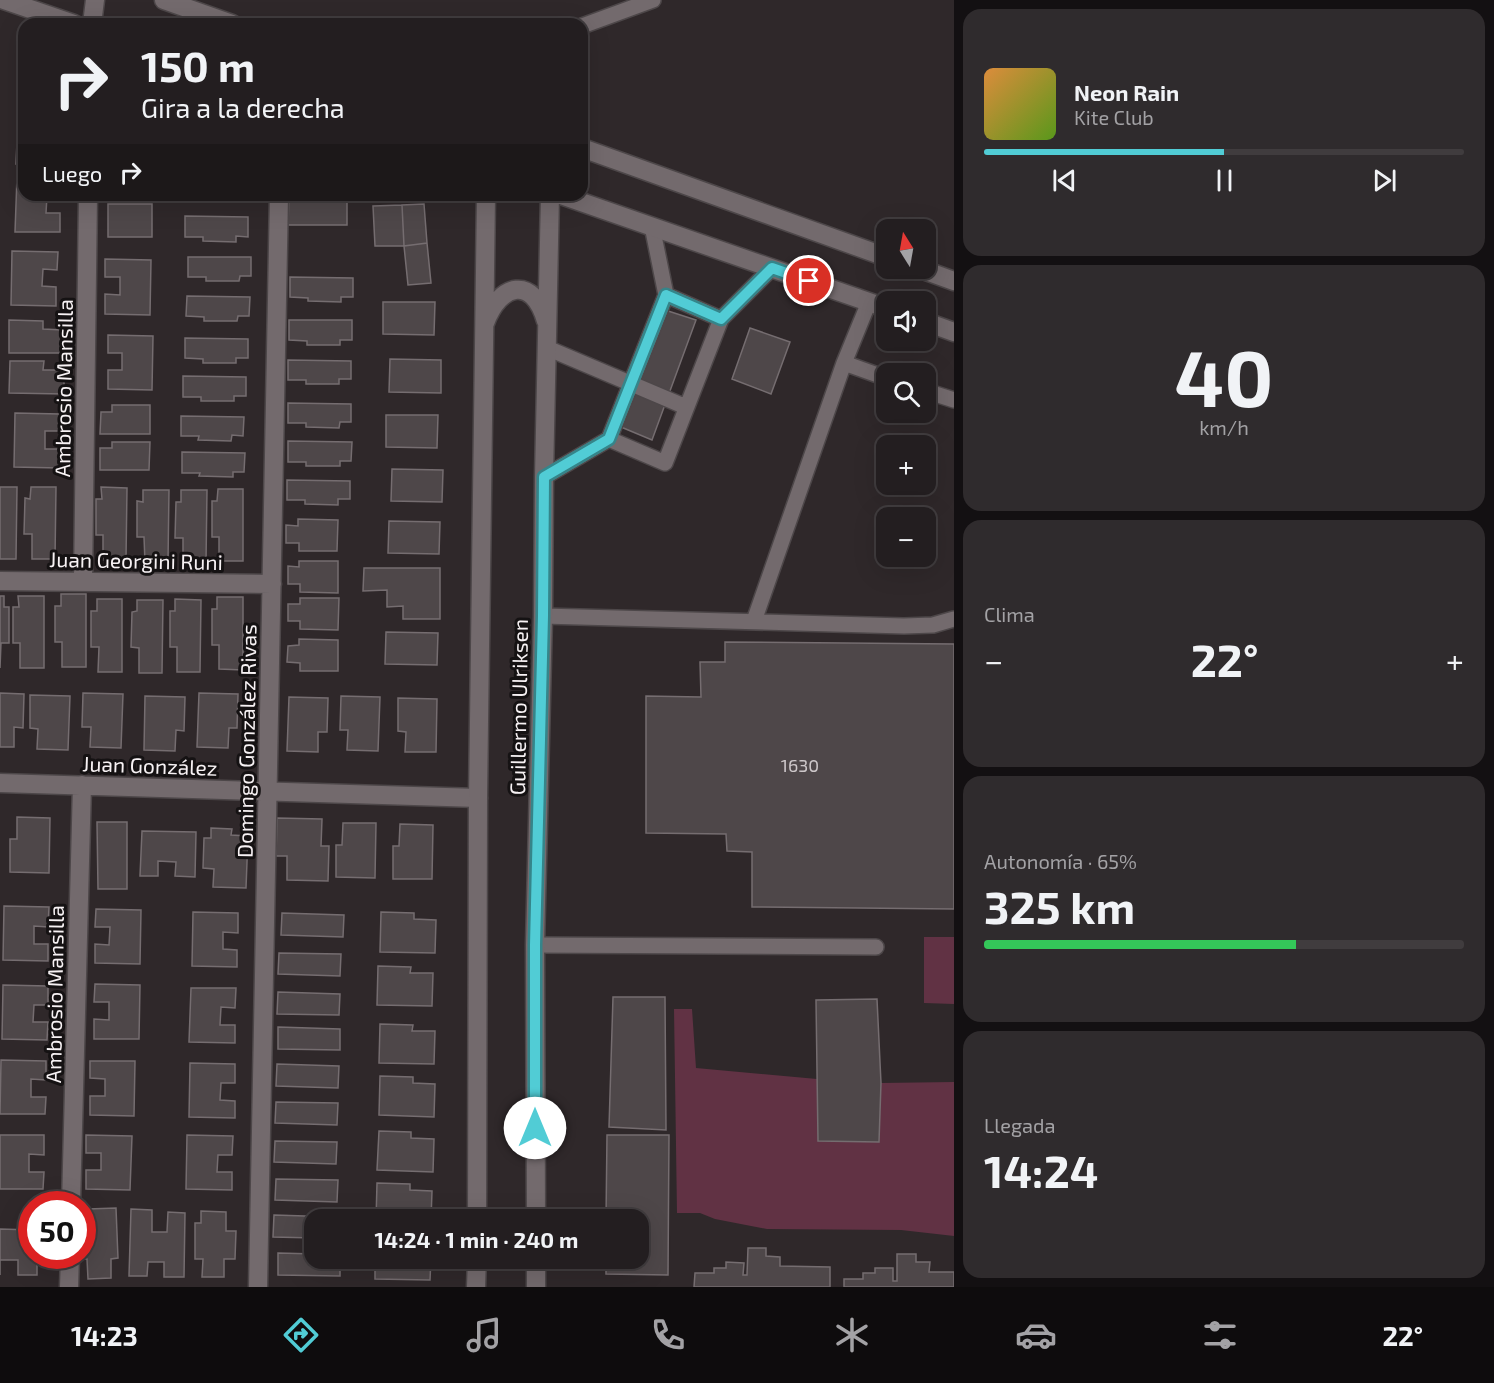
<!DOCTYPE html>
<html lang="es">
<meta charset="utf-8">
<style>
:root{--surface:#231e20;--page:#2f2b2d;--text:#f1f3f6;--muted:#a3a2a5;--line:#403c3e;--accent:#51ccd5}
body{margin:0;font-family:"Exo 2",sans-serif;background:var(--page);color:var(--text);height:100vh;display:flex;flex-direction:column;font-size:22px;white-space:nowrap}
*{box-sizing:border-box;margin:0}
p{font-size:20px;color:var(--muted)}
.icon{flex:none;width:33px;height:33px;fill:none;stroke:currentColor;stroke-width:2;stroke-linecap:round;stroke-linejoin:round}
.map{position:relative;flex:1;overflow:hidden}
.side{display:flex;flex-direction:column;gap:9px;padding:9px;background:#131012;width:540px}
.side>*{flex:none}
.banner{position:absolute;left:18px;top:18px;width:570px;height:183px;border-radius:18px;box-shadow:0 6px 24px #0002,0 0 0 2px var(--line);background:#231e20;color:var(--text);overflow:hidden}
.needle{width:39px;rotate:349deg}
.controls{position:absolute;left:876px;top:219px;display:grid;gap:12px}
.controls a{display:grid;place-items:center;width:60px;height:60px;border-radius:12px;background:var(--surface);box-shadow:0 6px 24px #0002,0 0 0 2px var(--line);font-size:30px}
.speed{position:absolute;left:18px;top:1191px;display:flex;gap:12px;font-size:30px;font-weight:700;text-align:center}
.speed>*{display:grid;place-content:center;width:78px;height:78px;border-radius:50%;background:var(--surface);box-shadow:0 6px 24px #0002,0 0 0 2px var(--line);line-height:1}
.speed .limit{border:9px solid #d22;background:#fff;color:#111}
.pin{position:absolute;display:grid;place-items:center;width:51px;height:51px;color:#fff;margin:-26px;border:3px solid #fff;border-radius:50%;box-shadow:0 2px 6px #0007}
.me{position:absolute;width:66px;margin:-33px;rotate:0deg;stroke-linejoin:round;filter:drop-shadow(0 0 4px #0008)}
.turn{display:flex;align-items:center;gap:21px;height:126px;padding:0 24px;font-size:27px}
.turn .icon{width:78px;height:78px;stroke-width:2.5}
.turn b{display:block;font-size:42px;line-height:51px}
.then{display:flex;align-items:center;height:57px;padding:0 24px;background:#0003;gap:12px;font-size:22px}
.big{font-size:45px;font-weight:700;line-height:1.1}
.side .widget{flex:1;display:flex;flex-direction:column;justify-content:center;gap:9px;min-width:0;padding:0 21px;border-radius:18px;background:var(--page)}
.side .dial{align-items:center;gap:0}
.dial b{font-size:78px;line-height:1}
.song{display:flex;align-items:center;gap:18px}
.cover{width:72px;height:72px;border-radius:9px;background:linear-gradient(135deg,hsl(30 70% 55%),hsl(90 70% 35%))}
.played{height:6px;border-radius:3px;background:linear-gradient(90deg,var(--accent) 50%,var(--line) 50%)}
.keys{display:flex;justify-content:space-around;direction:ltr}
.heat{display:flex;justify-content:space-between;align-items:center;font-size:33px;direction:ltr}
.charge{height:9px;border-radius:4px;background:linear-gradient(90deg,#34c759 65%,var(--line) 0)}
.trip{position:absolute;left:304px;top:1209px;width:345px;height:60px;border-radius:18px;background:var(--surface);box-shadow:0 6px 24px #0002,0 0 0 2px var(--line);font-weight:700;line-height:60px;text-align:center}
.tabs{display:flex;height:96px;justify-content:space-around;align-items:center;background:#0e0c0d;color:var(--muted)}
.tabs .icon{width:42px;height:42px}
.tabs .on{color:var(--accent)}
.tabs b{font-size:27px;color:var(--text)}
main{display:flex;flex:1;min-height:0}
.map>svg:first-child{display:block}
</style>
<main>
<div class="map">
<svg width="954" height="1287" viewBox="0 0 954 1287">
<rect width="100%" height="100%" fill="#2f282a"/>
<path fill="#613244" d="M924 937H954V1004L924 1003Z
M674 1009H692L696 1068 817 1079 818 1141 879 1142 881 1083 954 1082V1236L901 1230 767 1229 715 1219 700 1213H677Z"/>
<path fill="#4e4749" stroke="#756d70" stroke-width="1.5" d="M20 76H24V165L16 164Z
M17 177 24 178V195H62L47 196 46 213H60V232H15Z
M111 195H147V200L111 198Z
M289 195H347V225H288Z
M108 204H152V237H108Z
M424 204 427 243 404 246 402 205Z
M402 205 404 246H375L373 206Z
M185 216 248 217V237L236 236V242L203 241V237H185Z
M427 243 431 283 408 285 404 246Z
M12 251 58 252 57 270 43 269 42 286 56 287V306L11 305Z
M188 257H251V276H240L239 281H206V277H188Z
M105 259 151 260 150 315 105 314V294L120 295V277H105Z
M290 277 353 278V297H341V302L308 301V298L290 297Z
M187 296 250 297 249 316H238L237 321H204V317L186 316Z
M383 302H435L434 335 383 334Z
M665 310 696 320 652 440 621 427Z
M9 320 43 321V329L63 330V353H9Z
M289 320H352V340H340V345H307V341L289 340Z
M750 328 790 342 771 394 732 379Z
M108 335 153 336 152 390 108 389V370H122V353H108Z
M185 338 248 339V358H236V363H203V359L185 358Z
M390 359 441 360V393L389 392Z
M288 360 351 361V379H339V384H306V380H288Z
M10 361H44L43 370H64V394L9 393Z
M183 376 246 377V396H234V401H201V397H183Z
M288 403 351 404V422H340L339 428 306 427V423H288Z
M112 405H150V434H100L101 412H112Z
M15 413 60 414 59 431H45V449H59V468L14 467Z
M386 415H438L437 448 386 447Z
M181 416 244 417 243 436 232 435 231 441 198 440 199 436H181Z
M288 441 352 442 351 461H340V466H306V462H288Z
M112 442H150L149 470H100V448H112Z
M182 452 245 453 244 472H233V477L199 476 200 473H182Z
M392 469 443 470 442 502 391 501Z
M287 480 350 481V499H338V505L305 504V500H287Z
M0 487H17L16 559H0Z
M31 487H56L55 559H32V534H24L25 498 30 499Z
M101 487 127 488 126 560H103V535H96V499H102Z
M218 489H243V561H219V537H212V501H217Z
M143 490H169L168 562H145L144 537H137V501L143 502Z
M181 490H207L206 563 183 562V538H175L176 502H181Z
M298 519 338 520 337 551H299V543H286V525L298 526Z
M389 521 440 522 439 554 388 553Z
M299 561H338V593L300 592V584H288V566L299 567Z
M364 568H440V619H403V606L387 607V590L363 591Z
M61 594H86V667H62V642H55V606H61Z
M0 596H4V607H9V643H1L0 668Z
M18 596H44V668H20V643H13V607H19Z
M217 597H243V670L219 669V645H212V609H217Z
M300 598H339L338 630 300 629V621H288V604H300Z
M97 599H122V672H98L99 647H91V611H97Z
M175 599 201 600 200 672H177V647H170V611H175Z
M137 600H163L162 673H139V648L131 647 132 612 137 611Z
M386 632 438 633 437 665 385 664Z
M299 639 338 640V671H300V663L287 662 288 646 299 645Z
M725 642 954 644V909L752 907V852L727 851 726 834 646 833V696L701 697 700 662H725Z
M0 693 24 694 23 728 14 727V747H0Z
M83 693 123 694 121 748 90 747 91 727H82Z
M199 693 238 694 237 728H229L228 748 197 747Z
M30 695 70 696 68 750 37 749 38 729 30 728Z
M145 696 185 697 184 731 176 730 175 751 144 750Z
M341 696 380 697 378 751 347 750 348 730H340Z
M289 697 328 698 327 732H318V752L287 751Z
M398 698 437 699 436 752H405L406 732 398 731Z
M17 817 50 818 49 873 10 872V839H17Z
M277 818 322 819 321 846H329L328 881 287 880V856H276Z
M97 822H127V889H98Z
M343 823H376L375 878 336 877V845H342Z
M400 824 433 825 432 879H393V846H399Z
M211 828 232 829 231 835 248 836 246 888 213 887 214 869 203 868 204 838H211Z
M142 831 196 832 195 877 175 876 176 862 158 861V876H140Z
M4 906 49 907 48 927 34 926V944H48V961L3 960Z
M96 909 141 910 140 964 95 963V944L109 945 110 927H95Z
M193 912 238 913V933L223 932V949L237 950V967L192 966Z
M381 912 414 913V919L436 920 435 953 380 952Z
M282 913 344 915 343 937 281 935Z
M279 953 341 954 340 976 278 974Z
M378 966 411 967 410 973H433L432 1006 377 1005Z
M95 984 140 985 139 1039H94V1019L109 1020V1002H94Z
M3 985 48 986V1005H34L33 1022H48L47 1040 2 1039Z
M191 988H236L235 1008 221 1007 220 1025H235V1043L189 1042Z
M278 992 340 994 339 1015 277 1014Z
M613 997H665L666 1130 609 1127Z
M877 999 881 1083 879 1142 818 1141 816 1000Z
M380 1024 413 1025 412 1031H435L434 1064 379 1063Z
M278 1027 340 1029V1050L278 1049Z
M1 1060 46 1061V1080L31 1079V1097H46L45 1114H0Z
M90 1061H135L134 1116 90 1115V1096H105V1079L90 1078Z
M190 1063 235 1064V1083H221L220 1100 235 1101V1118L189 1117Z
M277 1064 339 1066 338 1088 276 1086Z
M380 1076 413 1077V1083L435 1084 434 1117 379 1115Z
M276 1102 338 1103 337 1125 275 1123Z
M379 1131 411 1132V1138L434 1139 433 1172 377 1170Z
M0 1135H44V1155L29 1154V1172H44L43 1189H0Z
M86 1135 132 1136 130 1190 86 1189V1170H101V1153H86Z
M187 1135 233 1136 232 1155H218L217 1172H232V1190L186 1189Z
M607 1135H669L668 1275 606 1274V1258H639V1220H606Z
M275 1141 337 1142 336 1164 274 1162Z
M276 1179 338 1180 337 1202 275 1200Z
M377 1183 410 1184V1190L432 1191 431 1220H376Z
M116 1208 118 1258 111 1259V1278L88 1279 87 1259H78V1256H82V1227H89L88 1209Z
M131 1209 152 1210V1232H167L168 1212 185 1213 184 1277H164V1262H148L147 1276H129Z
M201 1211 226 1212V1231H236L235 1259H224V1277H202L203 1259H195V1223H201Z
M274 1215 336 1217V1220H315V1238L273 1237Z
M0 1229 32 1230V1256H37V1275H18V1260H0V1275Z
M748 1248H766V1256L780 1257V1266L830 1267V1287H694L695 1273H714V1268H726V1262L744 1263 743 1275H747Z
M278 1253 315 1254V1258H340V1276L278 1275Z
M897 1254H916V1262H930L929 1272H954V1287H844V1279H863V1273H875V1268H893V1281H897Z
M375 1258H431L430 1280 375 1279Z"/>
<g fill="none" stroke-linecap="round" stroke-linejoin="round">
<g stroke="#4d4749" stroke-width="18">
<path id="lane" d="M582 26 653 0
M666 295 721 319
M547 348 686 407
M844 363 886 378
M926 391 954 400
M609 439 665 463 721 319 772 268
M544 477 609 439 666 295 652 226
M543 616 904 626 933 625 954 619
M754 621 844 363 869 302
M535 945 876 947"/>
</g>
<g stroke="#4d4749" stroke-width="21">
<path id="street" d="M92 24 95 0
M0 581 272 584
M83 582 88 195
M0 783 478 798
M71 1204 82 785
M69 1287 70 1256
M258 1287 279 195"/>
</g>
<g stroke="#4d4749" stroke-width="21">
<path id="secondary" d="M4 0 74 24
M164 0 232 24
M582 148 886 257
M561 195 886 308
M918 268 954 281
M926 322 954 332
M485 323C500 283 533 275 546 321
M477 1220 478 798 486 195
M536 1220 535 945 543 616 544 477 550 195
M536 1258V1287
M476 1287 477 1258"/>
</g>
<use href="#lane" stroke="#736a6d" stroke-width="15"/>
<use href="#street" stroke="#736a6d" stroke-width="18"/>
<use href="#secondary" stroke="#736a6d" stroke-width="18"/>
</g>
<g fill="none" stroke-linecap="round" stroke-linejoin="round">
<g stroke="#35858a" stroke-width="15">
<path id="route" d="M535 1128V945L543 616 544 477 609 439 666 295 721 319 772 268 809 281"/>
</g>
<use href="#route" stroke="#51ccd5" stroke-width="10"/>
</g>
<g text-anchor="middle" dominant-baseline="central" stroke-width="6" stroke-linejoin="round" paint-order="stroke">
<g font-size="18" fill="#cdc7c9">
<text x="800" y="765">1630</text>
</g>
<g font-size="21" fill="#f7f2f4" stroke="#151213">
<text transform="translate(63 388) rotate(-89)">Ambrosio Mansilla</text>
<text transform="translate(136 560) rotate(1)">Juan Georgini Runi</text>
<text transform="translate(518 707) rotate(-89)">Guillermo Ulriksen</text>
<text transform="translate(246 741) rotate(-89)">Domingo González Rivas</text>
<text transform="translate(150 765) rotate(2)">Juan González</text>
<text transform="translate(54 994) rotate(-89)">Ambrosio Mansilla</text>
</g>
</g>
</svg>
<div class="controls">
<a><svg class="needle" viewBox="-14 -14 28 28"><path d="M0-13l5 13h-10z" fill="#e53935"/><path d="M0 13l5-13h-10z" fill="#a3a2a5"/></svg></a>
<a><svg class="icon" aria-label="sound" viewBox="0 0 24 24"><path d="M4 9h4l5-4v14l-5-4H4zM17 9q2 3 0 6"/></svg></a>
<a><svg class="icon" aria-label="search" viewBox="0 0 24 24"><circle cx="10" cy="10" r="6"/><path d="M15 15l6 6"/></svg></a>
<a>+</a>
<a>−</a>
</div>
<div class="speed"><div class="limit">50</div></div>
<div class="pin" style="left:809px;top:281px;background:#d93025"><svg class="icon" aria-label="arrive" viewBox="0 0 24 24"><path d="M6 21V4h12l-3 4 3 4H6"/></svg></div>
<svg class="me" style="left:535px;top:1128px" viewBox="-20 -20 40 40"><circle r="19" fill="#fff"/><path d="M0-13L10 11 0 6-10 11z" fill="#51ccd5"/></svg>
<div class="trip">14:24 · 1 min · 240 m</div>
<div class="banner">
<div class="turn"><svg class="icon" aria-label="right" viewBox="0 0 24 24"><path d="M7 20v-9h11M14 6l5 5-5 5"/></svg><div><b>150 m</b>Gira a la derecha</div></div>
<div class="then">Luego<svg class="icon" aria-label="right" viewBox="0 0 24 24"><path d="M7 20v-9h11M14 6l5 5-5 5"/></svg></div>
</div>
</div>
<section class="side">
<div class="widget">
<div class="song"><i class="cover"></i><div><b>Neon Rain</b><p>Kite Club</p></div></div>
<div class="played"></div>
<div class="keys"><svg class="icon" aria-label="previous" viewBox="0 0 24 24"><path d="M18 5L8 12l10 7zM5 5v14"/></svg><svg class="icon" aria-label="pause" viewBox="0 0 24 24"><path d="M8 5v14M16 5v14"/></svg><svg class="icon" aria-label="next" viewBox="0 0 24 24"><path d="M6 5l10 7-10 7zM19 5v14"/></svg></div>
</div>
<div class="widget dial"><b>40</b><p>km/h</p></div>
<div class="widget"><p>Clima</p>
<div class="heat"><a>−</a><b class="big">22°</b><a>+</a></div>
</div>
<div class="widget"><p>Autonomía · 65%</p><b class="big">325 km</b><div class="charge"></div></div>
<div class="widget"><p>Llegada</p><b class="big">14:24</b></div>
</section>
</main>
<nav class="tabs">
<b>14:23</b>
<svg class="icon on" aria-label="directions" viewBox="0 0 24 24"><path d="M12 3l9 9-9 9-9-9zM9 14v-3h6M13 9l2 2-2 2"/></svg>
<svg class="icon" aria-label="music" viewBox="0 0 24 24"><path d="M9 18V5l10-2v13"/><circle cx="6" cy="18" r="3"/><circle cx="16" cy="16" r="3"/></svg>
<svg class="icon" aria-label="phone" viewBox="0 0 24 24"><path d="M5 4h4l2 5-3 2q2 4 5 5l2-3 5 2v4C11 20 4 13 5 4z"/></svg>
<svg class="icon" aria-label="climate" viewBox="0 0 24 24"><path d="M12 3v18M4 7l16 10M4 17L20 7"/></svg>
<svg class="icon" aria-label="car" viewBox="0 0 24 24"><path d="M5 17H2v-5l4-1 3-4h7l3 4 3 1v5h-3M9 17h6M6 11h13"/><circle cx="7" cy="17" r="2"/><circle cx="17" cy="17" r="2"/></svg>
<svg class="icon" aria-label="filters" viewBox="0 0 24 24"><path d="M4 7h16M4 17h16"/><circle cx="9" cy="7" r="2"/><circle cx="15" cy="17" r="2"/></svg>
<b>22°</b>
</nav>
